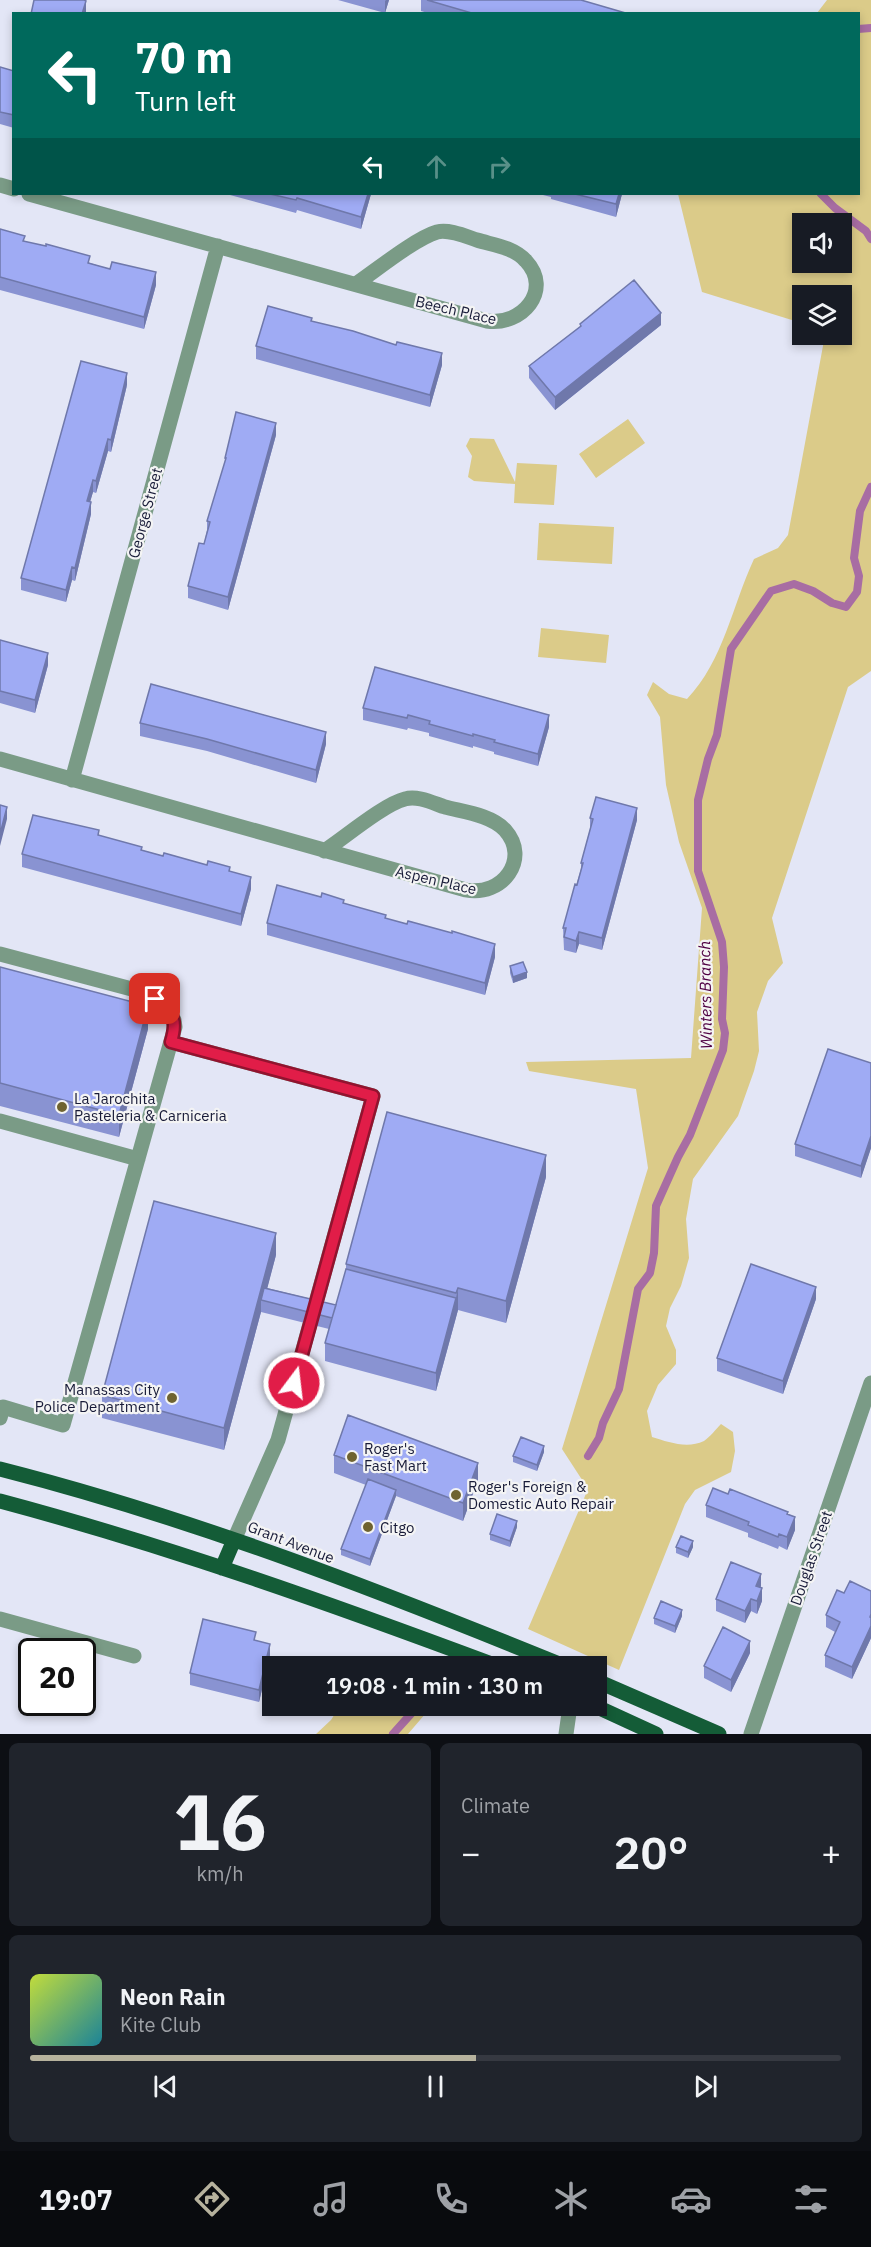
<!DOCTYPE html>
<meta charset="utf-8">
<style>
:root{--surface:#171b24;--page:#20242c;--text:#f1f3f6;--muted:#9ea1a6;--line:#363941;--accent:#b6b29d}
body{margin:0;font-family:"IBM Plex Sans",sans-serif;background:var(--page);color:var(--text);height:100vh;display:flex;flex-direction:column;font-size:22px;white-space:nowrap}
*{box-sizing:border-box;margin:0}
p{font-size:20px;color:var(--muted)}
.icon{flex:none;width:33px;height:33px;fill:none;stroke:currentColor;stroke-width:2;stroke-linecap:round;stroke-linejoin:round}
.map{position:relative;height:1734px;overflow:hidden}
.sheet{display:flex;flex-direction:column;gap:9px;padding:9px;background:#0d0f14;flex:1}
.sheet>*{flex:none}
.banner{position:absolute;left:12px;top:12px;width:848px;height:183px;border-radius:0px;box-shadow:0 3px 9px #0003;background:#00695c;color:#fff;overflow:hidden}
.tools{position:absolute;left:792px;top:213px;display:grid;gap:12px}
.tools a{display:grid;place-items:center;width:60px;height:60px;border-radius:0px;background:var(--surface);box-shadow:0 3px 9px #0003;font-size:30px}
.speed{position:absolute;left:18px;top:1638px;display:flex;gap:12px;font-size:30px;font-weight:700;text-align:center}
.speed>*{display:grid;place-content:center;width:78px;height:78px;border-radius:50%;background:var(--surface);box-shadow:0 3px 9px #0003;line-height:1}
.speed .limit{border:3px solid #111;border-radius:9px;background:#fff;color:#111}
.pin{position:absolute;display:grid;place-items:center;width:51px;height:51px;color:#fff;margin:-26px;border-radius:12px;box-shadow:0 3px 9px #0006}
.me{position:absolute;width:66px;margin:-33px;rotate:15deg;stroke-linejoin:round;filter:drop-shadow(0 0 4px #0008)}
.turn{display:flex;align-items:center;gap:21px;height:126px;padding:0 24px;font-size:27px}
.turn .icon{width:78px;height:78px;stroke-width:2.5}
.turn b{display:block;font-size:42px;line-height:51px}
.lanes{display:flex;align-items:center;height:57px;padding:0 24px;background:#0003;justify-content:center;gap:30px;direction:ltr}
.lanes .off{opacity:.35}
.big{font-size:45px;font-weight:600;line-height:1.1}
.sheet .card{flex:1;display:flex;flex-direction:column;justify-content:center;gap:9px;min-width:0;padding:0 21px;border-radius:9px;background:var(--page)}
.sheet .dial{align-items:center;gap:0}
.dial b{font-size:78px;line-height:1}
.song{display:flex;align-items:center;gap:18px}
.cover{width:72px;height:72px;border-radius:9px;background:linear-gradient(135deg,hsl(70 70% 55%),hsl(190 70% 35%))}
.played{height:6px;border-radius:3px;background:linear-gradient(90deg,var(--accent) 55%,var(--line) 55%)}
.keys{display:flex;justify-content:space-around;direction:ltr}
.heat{display:flex;justify-content:space-between;align-items:center;font-size:33px;direction:ltr}
.sheet .tiles{flex:1;display:grid;gap:9px;grid-template-columns:1fr 1fr}
.card:last-child{grid-column:span 2}
.trip{position:absolute;left:262px;top:1656px;width:345px;height:60px;border-radius:0px;background:var(--surface);box-shadow:0 3px 9px #0003;font-weight:600;line-height:60px;text-align:center}
.tabs{display:flex;height:96px;justify-content:space-around;align-items:center;background:#090b0e;color:var(--muted)}
.tabs .icon{width:42px;height:42px}
.tabs .current{color:var(--accent)}
.tabs b{font-size:27px;color:var(--text)}
.map>svg:first-child{display:block}
</style>
<div class="map">
<svg width="871" height="1734" viewBox="0 0 871 1734">
<rect width="100%" height="100%" fill="#e3e6f6"/>
<path fill="#dbcb89" fill-rule="evenodd" d="M827 0H871V671L848 687 772 918 783 963 768 981 757 1012 759 1051 754 1071 738 1116 693 1179 686 1219 689 1258 681 1286 670 1308 666 1326 676 1350V1364L658 1385 647 1411 652 1437C668 1442 687 1449 704 1441 710 1437 716 1429 721 1424L733 1432 735 1451 731 1472 695 1490 685 1504 619 1670 528 1629 588 1489 562 1449 648 1168 636 1089 529 1071 526 1062 691 1058 702 908 679 842 666 785 660 717 647 695 653 682 669 694 687 699C724 660 732 606 754 559L778 548 788 535 825 335 842 334V296H802V320L795 321 702 292 678 194H858V14L817 13ZM802 224H842V262H802Z
M628 419 645 443 596 478 579 454Z
M470 438 494 439 515 482 517 463 557 465 554 505 514 503 515 484 474 481 468 477 472 456 466 446Z
M539 523 614 527 612 564 537 560Z
M541 628 609 635 606 663 538 657Z
M340 1706H432L408 1734H316L331 1720Z"/>
<g fill="none" stroke-linecap="round" stroke-linejoin="round">
<path stroke="#a86da3" stroke-width="8" d="M858 29 871 28
M821 194 835 208 866 231 871 239
M588 1456 599 1438 603 1423 619 1389 638 1289 650 1273 654 1253 656 1206 678 1157 690 1135 723 1050 725 1033 722 1019 724 967 722 942 698 871V800L708 759 717 735 731 649 771 591 794 584 813 591 832 603 846 607 857 592 859 576 854 558 860 511 871 487
M393 1734 418 1706"/>
<path stroke="#7a9b86" stroke-width="15" d="M0 185 14 189
M29 194 487 321C522 326 553 290 526 261 514 247 493 245 477 240 465 236 449 229 437 232 416 238 375 271 356 284
M0 759 466 890C502 897 531 859 505 830 491 815 464 812 445 807 433 803 417 795 405 799 384 804 344 838 324 851
M72 780 218 246
M0 954 143 992 168 1009 174 1020 175 1027 63 1425 3 1407 0 1418
M171 1042 373 1096 278 1440 234 1540
M0 1121 138 1159
M0 1619 134 1656
M566 1734 570 1706
M751 1734 871 1383"/>
<path stroke="#145c37" stroke-width="15" d="M0 1469C193 1518 380 1591 564 1666
M0 1501C169 1546 334 1605 497 1666
M222 1568 234 1540
M597 1681 719 1734
M595 1706 656 1734"/>
</g>
<path fill="#8993d2" d="M338 0H389L385 13Z
M421 0H581L629 14H431L421 11Z
M0 67 14 71V128L0 124Z
M230 194H371L361 229 297 210 296 213 230 195Z
M539 194H622L616 217 551 199V197Z
M0 229 25 241 156 285 144 329 0 290Z
M312 322 442 365 430 407 256 359V346Z
M580 324 661 325 555 410 529 378V366L580 327Z
M127 385 111 452 108 451 96 493 93 492 90 501 91 514 75 581 72 580 66 602 21 590V578Z
M276 435 228 610 188 598V586L204 544 207 530V521L225 464V458Z
M0 640 48 665 35 713 0 703Z
M363 708 549 727 538 766 494 754V752L473 746V748L429 736V733L408 728 407 730 363 720Z
M140 723 326 744 316 783 207 751 140 736Z
M590 818 637 820 602 950 579 944 576 953 564 950 563 928 581 869V863L590 829Z
M99 835 142 850 163 856 230 871 251 889 241 926 22 867V854Z
M344 903 386 919 407 924 495 957 485 995 267 935V923Z
M510 966 527 978 513 983 510 973Z
M0 967 148 1029 119 1137 0 1106Z
M871 1063V1148L861 1178 795 1156V1144Z
M546 1177 506 1323 458 1310 436 1391 325 1361V1343L329 1329 261 1312 224 1450 102 1418V1395L276 1255 267 1288 336 1305 346 1269V1264Z
M816 1299 783 1394 717 1371V1358Z
M544 1452 537 1471 513 1462V1456Z
M334 1455 478 1480 463 1521 396 1496 370 1566 341 1555V1549L366 1485 334 1473Z
M728 1494 788 1515 795 1530 787 1550 779 1546 778 1549 748 1537V1533L706 1517V1505Z
M517 1527 510 1547 490 1540V1534Z
M676 1547H693L688 1558 676 1553Z
M761 1586 760 1588 762 1601 757 1614 751 1611 745 1623 716 1611V1599Z
M871 1591V1638L852 1679 825 1667V1655L835 1632 826 1627V1615L844 1593Z
M682 1616 675 1633 654 1624V1618Z
M256 1640 270 1656 259 1702 190 1685V1673Z
M750 1653 731 1692 704 1678V1666Z"/>
<path fill="#6f78ab" d="M386 0H389L385 13V1Z
M86 1V14H82Z
M368 194H371L361 229V217Z
M619 194H622L616 217V204Z
M156 272V285L144 329V317Z
M661 313V325L555 410V397Z
M442 353V365L430 407V395Z
M127 373V385L111 452V440Z
M276 423V435L228 610V597Z
M108 439V451L96 493V481Z
M93 480V492L87 513V501Z
M91 502V514L75 581V568Z
M72 567V580L66 602V590Z
M48 653V665L35 713V700Z
M549 715V727L538 766V754Z
M326 732V744L316 783V770Z
M7 807V819L0 846V834Z
M637 808V820L602 950V938Z
M251 877V889L241 926V914Z
M579 932V944L576 953V941Z
M495 944V957L485 995V983Z
M527 972V978L513 983V977Z
M148 1006V1029L119 1137V1115Z
M871 1136V1148L861 1178V1166Z
M546 1155V1177L506 1323V1301Z
M276 1233V1255L264 1301 261 1300V1312L224 1450V1428Z
M816 1287V1299L783 1394V1381Z
M458 1288V1310L436 1391V1373L456 1298Z
M544 1446V1452L537 1471V1465Z
M478 1463V1480L463 1521V1503Z
M396 1490V1496L370 1566V1559Z
M795 1517V1530L787 1550V1537Z
M517 1521V1527L510 1547V1541Z
M693 1541V1547L688 1558V1552Z
M761 1574V1586L756 1598V1586Z
M762 1588V1601L757 1614V1601Z
M751 1599V1611L745 1623V1611Z
M682 1610V1616L675 1633V1626Z
M871 1614V1638L852 1679V1667Z
M750 1641V1653L731 1692V1680Z
M270 1644V1656L259 1702V1690Z"/>
<path fill="#9fabf4" stroke="#6f78ab" stroke-width="1.5" d="M34 0H84L86 1 82 14H31Z
M427 0H581L629 14H475Z
M0 67 14 71V115L0 112Z
M270 194H368L361 217 297 198 296 200Z
M575 194H619L616 204Z
M0 229 25 236 23 241 46 246V244L90 256 88 263 110 269 112 262 156 272 144 317 0 277Z
M634 280 661 313 555 397 529 366 581 326 580 324Z
M268 306 312 318 311 321 353 331 396 345 397 342 442 353 430 395 256 346Z
M81 361 127 373 111 440 108 439 96 481 93 480 87 501 91 502 75 568 72 567 66 590 21 578Z
M236 412 276 423 228 597 188 586 199 543 204 544 210 522 207 521 226 458H225Z
M0 640 48 653 35 700 0 691Z
M375 667 549 715 538 754 494 742 495 740 473 734V736L429 724 430 721 408 715 407 718 363 708Z
M151 684 326 732 316 770 207 739 140 723Z
M596 797 637 808 602 938 579 932 576 941 564 937 566 928H563L575 884 577 885 583 863H581L593 819 590 818Z
M0 805 7 807 0 834Z
M33 815 99 830 98 835 142 847 141 850 163 856 164 853 207 865 208 861 230 867 229 871 251 877 241 914 22 854Z
M277 885 321 897 322 893 344 900 343 903 386 915 385 918 407 924 408 921 452 933V931L495 944 485 983 267 923Z
M523 962 527 972 513 977 510 966Z
M0 967 148 1006 119 1115 0 1083Z
M828 1049 871 1063V1136L861 1166 795 1144Z
M387 1112 546 1155 506 1301 458 1288 456 1293 346 1264Z
M154 1201 276 1233 224 1428 102 1395Z
M751 1264 816 1287 783 1381 717 1358Z
M346 1269 456 1298 436 1373 325 1343Z
M264 1288 336 1305 332 1318 261 1300Z
M348 1415 478 1463 463 1503 334 1455Z
M521 1437 544 1446 537 1465 513 1456Z
M368 1479 396 1490 370 1559 341 1549Z
M713 1488 728 1494 730 1489 788 1512 787 1514 795 1517 787 1537 779 1534 778 1537 748 1525 749 1522 706 1505Z
M497 1514 517 1521 510 1541 490 1534Z
M681 1536 693 1541 688 1552 676 1547Z
M731 1562 761 1574 756 1586 762 1588 757 1601 751 1599 745 1611 716 1599Z
M850 1581 871 1591V1614L870 1617 871 1618V1626L852 1667 825 1655 840 1622 826 1615 837 1590 844 1593Z
M661 1601 682 1610 675 1626 654 1618Z
M203 1619 256 1632 254 1640 270 1644 259 1690 190 1673Z
M723 1627 750 1641 731 1680 704 1666Z"/>
<g fill="none" stroke-linecap="round" stroke-linejoin="round">
<g stroke="#92132f" stroke-width="15">
<path id="route" d="M155 999C173 1014 178 1019 171 1042L373 1096 294 1383"/>
</g>
<use href="#route" stroke="#e11d48" stroke-width="10"/>
</g>
<g fill="#6f6330" stroke="#f4f4f4" stroke-width="2">
<circle cx="62" cy="1107" r="6"/>
<circle cx="172" cy="1398" r="6"/>
<circle cx="352" cy="1457" r="6"/>
<circle cx="456" cy="1495" r="6"/>
<circle cx="368" cy="1527" r="6"/>
</g>
<g text-anchor="middle" dominant-baseline="central" stroke-width="4.5" stroke-linejoin="round" paint-order="stroke">
<g font-size="15" fill="#181b38" stroke="#f4f4f4">
<text transform="translate(456 310) rotate(13)">Beech Place</text>
<text transform="translate(145 513) rotate(-75)">George Street</text>
<text transform="translate(436 880) rotate(13)">Aspen Place</text>
<text transform="translate(291 1542) rotate(21)">Grant Avenue</text>
<text transform="translate(811 1558) rotate(-71)">Douglas Street</text>
</g>
<g font-size="15" fill="#181b38" stroke="#f4f4f4" text-anchor="start">
<text x="74" y="1098">La Jarochita<tspan x="74" dy="17">Pasteleria &amp; Carniceria</tspan></text>
<text x="160" y="1389" text-anchor="end">Manassas City<tspan x="160" dy="17">Police Department</tspan></text>
<text x="364" y="1448">Roger's<tspan x="364" dy="17">Fast Mart</tspan></text>
<text x="468" y="1486">Roger's Foreign &amp;<tspan x="468" dy="17">Domestic Auto Repair</tspan></text>
<text x="380" y="1527">Citgo</text>
</g>
<g font-size="16" font-style="italic" fill="#4f0043" stroke="#f4f4f4">
<text transform="translate(705 995) rotate(-91)">Winters Branch</text>
</g>
</g>
</svg>
<div class="tools">
<a><svg class="icon" aria-label="sound" viewBox="0 0 24 24"><path d="M4 9h4l5-4v14l-5-4H4zM17 9q2 3 0 6"/></svg></a>
<a><svg class="icon" aria-label="layers" viewBox="0 0 24 24"><path d="M12 4l9 5-9 5-9-5zM3 14l9 5 9-5"/></svg></a>
</div>
<div class="speed"><div class="limit">20</div></div>
<div class="pin" style="left:155px;top:999px;background:#d93025"><svg class="icon" aria-label="arrive" viewBox="0 0 24 24"><path d="M6 21V4h12l-3 4 3 4H6"/></svg></div>
<svg class="me" style="left:294px;top:1383px" viewBox="-20 -20 40 40"><circle r="17" fill="#e11d48" stroke="#fff" stroke-width="3"/><path d="M0-11L8 9 0 5-8 9z" fill="#fff"/></svg>
<div class="trip">19:08 · 1 min · 130 m</div>
<div class="banner">
<div class="turn"><svg class="icon" aria-label="left" viewBox="0 0 24 24"><path d="M17 20v-9H6M10 6l-5 5 5 5"/></svg><div><b>70 m</b>Turn left</div></div>
<div class="lanes"><svg class="icon" aria-label="left" viewBox="0 0 24 24"><path d="M17 20v-9H6M10 6l-5 5 5 5"/></svg><svg class="icon off" aria-label="ahead" viewBox="0 0 24 24"><path d="M12 20V5M6 11l6-6 6 6"/></svg><svg class="icon off" aria-label="right" viewBox="0 0 24 24"><path d="M7 20v-9h11M14 6l5 5-5 5"/></svg></div>
</div>
</div>
<section class="sheet">
<div class="tiles">
<div class="card dial"><b>16</b><p>km/h</p></div>
<div class="card"><p>Climate</p>
<div class="heat"><a>−</a><b class="big">20°</b><a>+</a></div>
</div>
<div class="card">
<div class="song"><i class="cover"></i><div><b>Neon Rain</b><p>Kite Club</p></div></div>
<div class="played"></div>
<div class="keys"><svg class="icon" aria-label="previous" viewBox="0 0 24 24"><path d="M18 5L8 12l10 7zM5 5v14"/></svg><svg class="icon" aria-label="pause" viewBox="0 0 24 24"><path d="M8 5v14M16 5v14"/></svg><svg class="icon" aria-label="next" viewBox="0 0 24 24"><path d="M6 5l10 7-10 7zM19 5v14"/></svg></div>
</div>
</div>
</section>
<nav class="tabs">
<b>19:07</b>
<svg class="icon current" aria-label="directions" viewBox="0 0 24 24"><path d="M12 3l9 9-9 9-9-9zM9 14v-3h6M13 9l2 2-2 2"/></svg>
<svg class="icon" aria-label="music" viewBox="0 0 24 24"><path d="M9 18V5l10-2v13"/><circle cx="6" cy="18" r="3"/><circle cx="16" cy="16" r="3"/></svg>
<svg class="icon" aria-label="phone" viewBox="0 0 24 24"><path d="M5 4h4l2 5-3 2q2 4 5 5l2-3 5 2v4C11 20 4 13 5 4z"/></svg>
<svg class="icon" aria-label="climate" viewBox="0 0 24 24"><path d="M12 3v18M4 7l16 10M4 17L20 7"/></svg>
<svg class="icon" aria-label="car" viewBox="0 0 24 24"><path d="M5 17H2v-5l4-1 3-4h7l3 4 3 1v5h-3M9 17h6M6 11h13"/><circle cx="7" cy="17" r="2"/><circle cx="17" cy="17" r="2"/></svg>
<svg class="icon" aria-label="filters" viewBox="0 0 24 24"><path d="M4 7h16M4 17h16"/><circle cx="9" cy="7" r="2"/><circle cx="15" cy="17" r="2"/></svg>
</nav>
